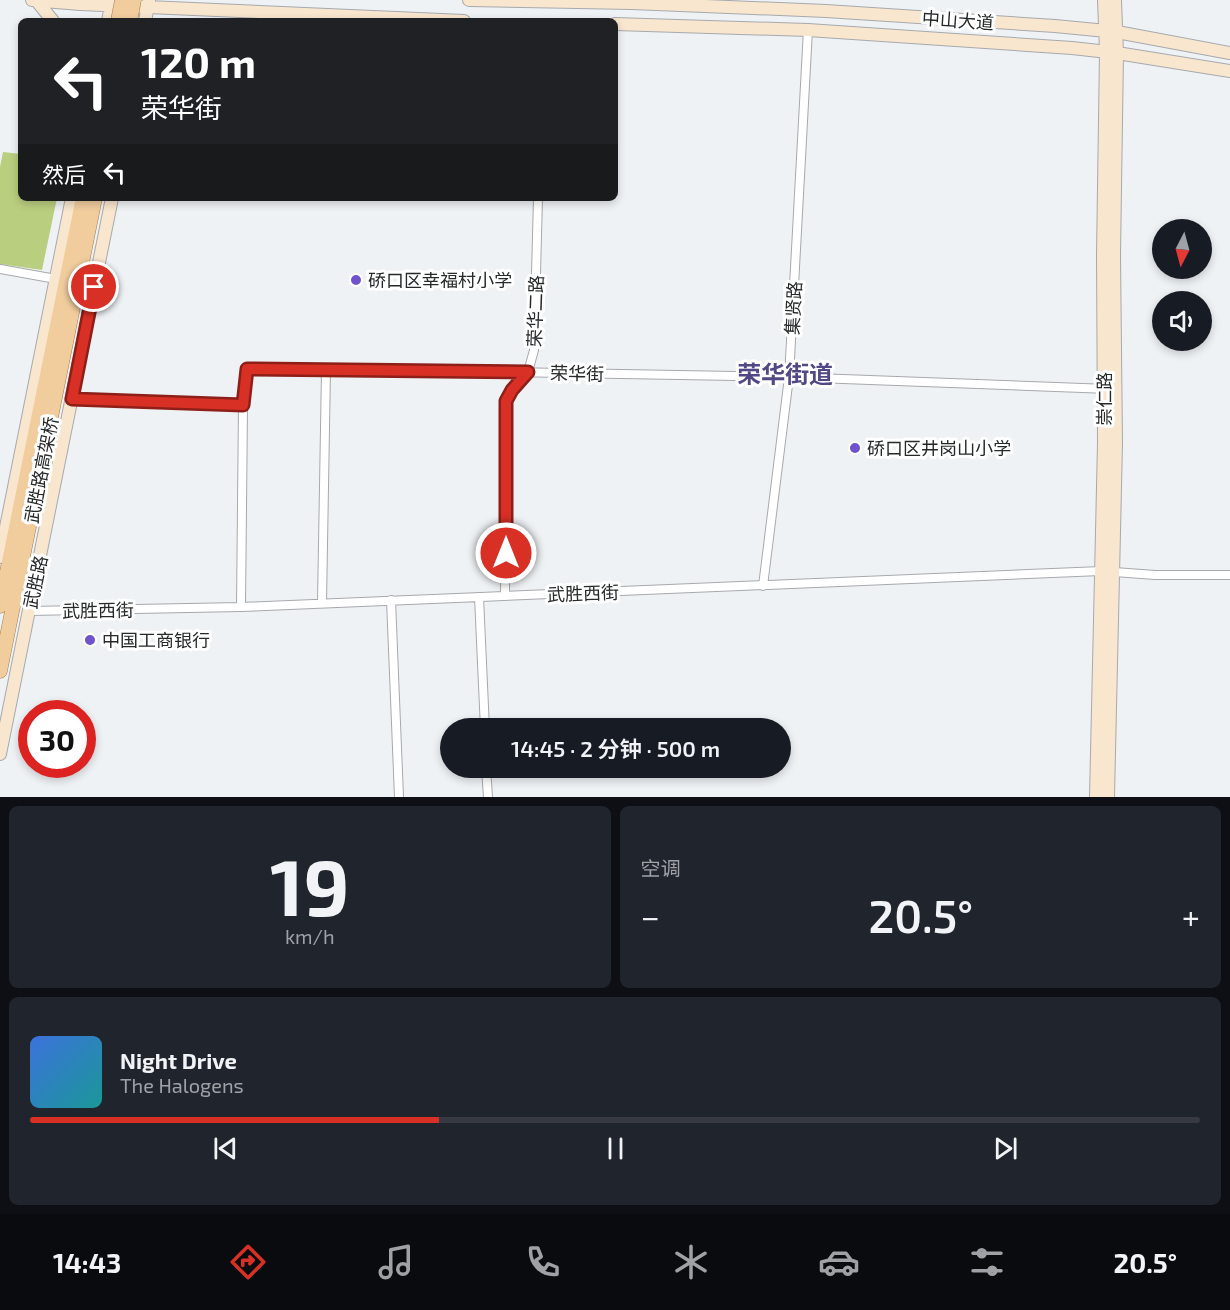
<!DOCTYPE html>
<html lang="zh">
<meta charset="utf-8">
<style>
:root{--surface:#171b24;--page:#20242c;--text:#f1f3f6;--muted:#9ea1a6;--line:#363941;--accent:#d93025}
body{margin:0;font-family:"Exo 2","Noto Sans SC",sans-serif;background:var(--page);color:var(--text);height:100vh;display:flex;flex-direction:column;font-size:22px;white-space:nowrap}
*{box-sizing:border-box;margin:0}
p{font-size:20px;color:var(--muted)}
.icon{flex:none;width:33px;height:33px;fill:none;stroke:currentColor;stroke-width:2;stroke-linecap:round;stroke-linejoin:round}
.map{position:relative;height:797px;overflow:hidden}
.sheet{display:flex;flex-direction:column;gap:9px;padding:9px;background:#0d0f14;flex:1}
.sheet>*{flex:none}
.top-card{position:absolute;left:18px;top:18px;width:600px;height:183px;border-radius:9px;box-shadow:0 3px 9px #0003;background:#202124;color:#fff;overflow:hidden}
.needle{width:39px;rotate:186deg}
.controls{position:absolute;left:1152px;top:219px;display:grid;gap:12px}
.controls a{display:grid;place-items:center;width:60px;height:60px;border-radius:50%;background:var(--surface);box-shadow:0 3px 9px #0003;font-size:30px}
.speed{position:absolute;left:18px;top:700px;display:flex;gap:12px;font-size:30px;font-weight:700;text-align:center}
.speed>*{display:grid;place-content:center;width:78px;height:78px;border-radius:50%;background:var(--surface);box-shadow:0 3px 9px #0003;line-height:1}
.speed .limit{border:9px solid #d22;background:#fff;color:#111}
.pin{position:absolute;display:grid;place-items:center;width:51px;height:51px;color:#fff;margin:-26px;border:3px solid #fff;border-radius:50%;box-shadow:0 2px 6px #0007}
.me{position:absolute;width:66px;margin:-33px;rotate:0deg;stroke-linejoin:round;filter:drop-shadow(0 0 4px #0008)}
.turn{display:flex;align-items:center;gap:21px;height:126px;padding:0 24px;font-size:27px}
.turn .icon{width:78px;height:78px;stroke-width:2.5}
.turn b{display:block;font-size:42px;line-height:51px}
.then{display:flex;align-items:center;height:57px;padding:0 24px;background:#0003;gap:12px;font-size:22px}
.big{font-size:45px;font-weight:600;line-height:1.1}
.sheet .card{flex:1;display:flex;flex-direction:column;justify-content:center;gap:9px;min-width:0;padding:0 21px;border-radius:9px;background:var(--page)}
.sheet .dial{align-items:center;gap:0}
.dial b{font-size:78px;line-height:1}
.song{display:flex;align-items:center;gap:18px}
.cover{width:72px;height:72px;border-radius:9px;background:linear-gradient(135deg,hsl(220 70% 55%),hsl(180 70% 35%))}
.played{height:6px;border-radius:3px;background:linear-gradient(90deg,var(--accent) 35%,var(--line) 35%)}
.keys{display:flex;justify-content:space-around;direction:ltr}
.heat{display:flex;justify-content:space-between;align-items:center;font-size:33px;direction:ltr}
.sheet .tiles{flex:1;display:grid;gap:9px;grid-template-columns:1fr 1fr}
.card:last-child{grid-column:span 2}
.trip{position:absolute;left:440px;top:718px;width:351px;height:60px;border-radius:30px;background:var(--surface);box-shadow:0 3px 9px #0003;font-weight:600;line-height:60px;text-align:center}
.dock{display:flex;height:96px;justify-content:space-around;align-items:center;background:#090b0e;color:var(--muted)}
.dock .icon{width:42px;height:42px}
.dock .on{color:var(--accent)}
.dock b{font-size:27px;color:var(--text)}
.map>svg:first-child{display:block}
</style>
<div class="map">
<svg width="1230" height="797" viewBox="0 0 1230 797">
<rect width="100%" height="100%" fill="#eff2f5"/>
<path fill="#bace7f" d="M3 152 21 154V198H57L42 270 0 264V167Z"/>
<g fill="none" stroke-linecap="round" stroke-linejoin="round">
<g stroke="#a7a9ad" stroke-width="10">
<path id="minor" d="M0 269 56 279
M72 399 243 406 247 369 507 372 789 377 1109 389
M763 586 789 377 808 30
M505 596 506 401 512 390 528 372 534 350 538 198
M479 597 485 729
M391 600 399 797
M322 603 326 370
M241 607 243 406
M29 611 241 607 1101 571 1155 575H1230
M486 768 488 797"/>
</g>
<g stroke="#a7a9ad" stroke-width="14">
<path id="secondary" d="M32 0 80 4 464 21
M36 0 53 21
M469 0 632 3 826 11 1055 26 1117 32 1230 53
M108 21 112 0
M145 21 149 1
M615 24 808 30 1072 48 1117 53 1230 71
M0 557 72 198
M0 754 112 198
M1096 797 1104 443 1103 255 1106 51 1104 0
M1108 797 1116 443 1114 255 1117 53 1115 0"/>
</g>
<g stroke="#a37d4b" stroke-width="15">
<path id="primary" d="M0 606 83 198
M0 671 95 198"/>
</g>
<use href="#minor" stroke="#fff" stroke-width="8"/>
<use href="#secondary" stroke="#f8e6ce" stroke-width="12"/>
<use href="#primary" stroke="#f1cd9e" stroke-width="14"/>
<g stroke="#a37d4b" stroke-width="15" stroke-linecap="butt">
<path id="primary-bridge" d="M118 21 122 0
M130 21 134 0"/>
</g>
<use href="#primary-bridge" stroke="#f1cd9e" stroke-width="14"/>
</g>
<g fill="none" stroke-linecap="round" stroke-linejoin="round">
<g stroke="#8d1f18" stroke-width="15">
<path id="route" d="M94 287 72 399 243 405 247 369 528 372 512 390 506 401V553"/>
</g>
<use href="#route" stroke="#d93025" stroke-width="10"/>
</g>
<g fill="#6e53cc" stroke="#fff" stroke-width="2">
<circle cx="356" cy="280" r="6"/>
<circle cx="855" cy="448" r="6"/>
<circle cx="90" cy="640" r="6"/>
</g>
<g text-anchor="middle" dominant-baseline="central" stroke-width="6" stroke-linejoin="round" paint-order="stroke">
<g font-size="18" fill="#262829" stroke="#fff">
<text transform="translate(958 20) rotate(4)">中山大道</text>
<text transform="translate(793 308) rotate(-87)">集贤路</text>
<text transform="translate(535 311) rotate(-88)">荣华二路</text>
<text transform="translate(577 373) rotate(1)">荣华街</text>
<text transform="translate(1104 399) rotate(-90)">崇仁路</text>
<text transform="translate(41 470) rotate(-79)">武胜路高架桥</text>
<text transform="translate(35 582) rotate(-78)">武胜路</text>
<text transform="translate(583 593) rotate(-2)">武胜西街</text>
<text transform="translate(98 610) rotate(-1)">武胜西街</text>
</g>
<g font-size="18" fill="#262829" stroke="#fff" text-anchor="start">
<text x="368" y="280">硚口区幸福村小学</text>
<text x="867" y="448">硚口区井岗山小学</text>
<text x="102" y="640">中国工商银行</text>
</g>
<g font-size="24" font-weight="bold" fill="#524886" stroke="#fff">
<text x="785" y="373">荣华街道</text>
</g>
</g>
</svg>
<div class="controls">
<a><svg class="needle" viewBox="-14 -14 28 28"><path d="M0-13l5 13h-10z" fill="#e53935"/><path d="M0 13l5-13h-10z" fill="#9ea1a6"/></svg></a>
<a><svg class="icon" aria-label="sound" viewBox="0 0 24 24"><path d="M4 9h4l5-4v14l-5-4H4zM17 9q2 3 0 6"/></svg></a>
</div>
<div class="speed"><div class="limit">30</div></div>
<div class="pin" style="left:94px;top:287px;background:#d93025"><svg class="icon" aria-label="arrive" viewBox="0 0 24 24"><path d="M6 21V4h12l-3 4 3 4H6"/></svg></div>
<svg class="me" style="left:506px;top:553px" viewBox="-20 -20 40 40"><circle r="17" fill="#d93025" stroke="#fff" stroke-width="3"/><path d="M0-11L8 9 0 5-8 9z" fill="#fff"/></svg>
<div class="trip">14:45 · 2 分钟 · 500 m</div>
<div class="top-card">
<div class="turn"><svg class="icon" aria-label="left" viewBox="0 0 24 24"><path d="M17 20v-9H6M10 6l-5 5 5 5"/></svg><div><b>120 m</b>荣华街</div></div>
<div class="then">然后<svg class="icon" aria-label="left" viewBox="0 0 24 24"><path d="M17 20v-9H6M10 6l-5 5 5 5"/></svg></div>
</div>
</div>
<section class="sheet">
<div class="tiles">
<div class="card dial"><b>19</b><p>km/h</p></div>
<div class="card"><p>空调</p>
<div class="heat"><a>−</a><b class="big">20.5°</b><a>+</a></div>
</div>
<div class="card">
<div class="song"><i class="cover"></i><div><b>Night Drive</b><p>The Halogens</p></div></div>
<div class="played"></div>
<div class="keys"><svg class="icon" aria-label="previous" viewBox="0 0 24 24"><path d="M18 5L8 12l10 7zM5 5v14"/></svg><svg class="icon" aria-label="pause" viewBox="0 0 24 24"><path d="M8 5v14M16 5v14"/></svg><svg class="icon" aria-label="next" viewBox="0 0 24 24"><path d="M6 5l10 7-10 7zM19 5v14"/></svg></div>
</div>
</div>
</section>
<nav class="dock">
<b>14:43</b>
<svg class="icon on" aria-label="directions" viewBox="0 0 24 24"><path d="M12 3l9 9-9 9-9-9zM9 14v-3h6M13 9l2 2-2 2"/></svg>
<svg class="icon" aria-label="music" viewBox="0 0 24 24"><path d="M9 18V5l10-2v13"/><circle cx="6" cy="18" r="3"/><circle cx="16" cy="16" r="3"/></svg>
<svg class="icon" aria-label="phone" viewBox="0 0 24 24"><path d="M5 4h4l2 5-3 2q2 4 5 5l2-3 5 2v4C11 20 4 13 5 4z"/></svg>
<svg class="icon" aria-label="climate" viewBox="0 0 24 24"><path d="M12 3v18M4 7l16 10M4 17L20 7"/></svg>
<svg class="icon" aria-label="car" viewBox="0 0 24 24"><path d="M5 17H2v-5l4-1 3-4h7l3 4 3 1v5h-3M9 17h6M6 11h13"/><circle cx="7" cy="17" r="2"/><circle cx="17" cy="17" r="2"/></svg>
<svg class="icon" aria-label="filters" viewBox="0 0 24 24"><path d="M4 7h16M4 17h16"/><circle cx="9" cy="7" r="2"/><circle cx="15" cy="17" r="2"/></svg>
<b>20.5°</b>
</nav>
